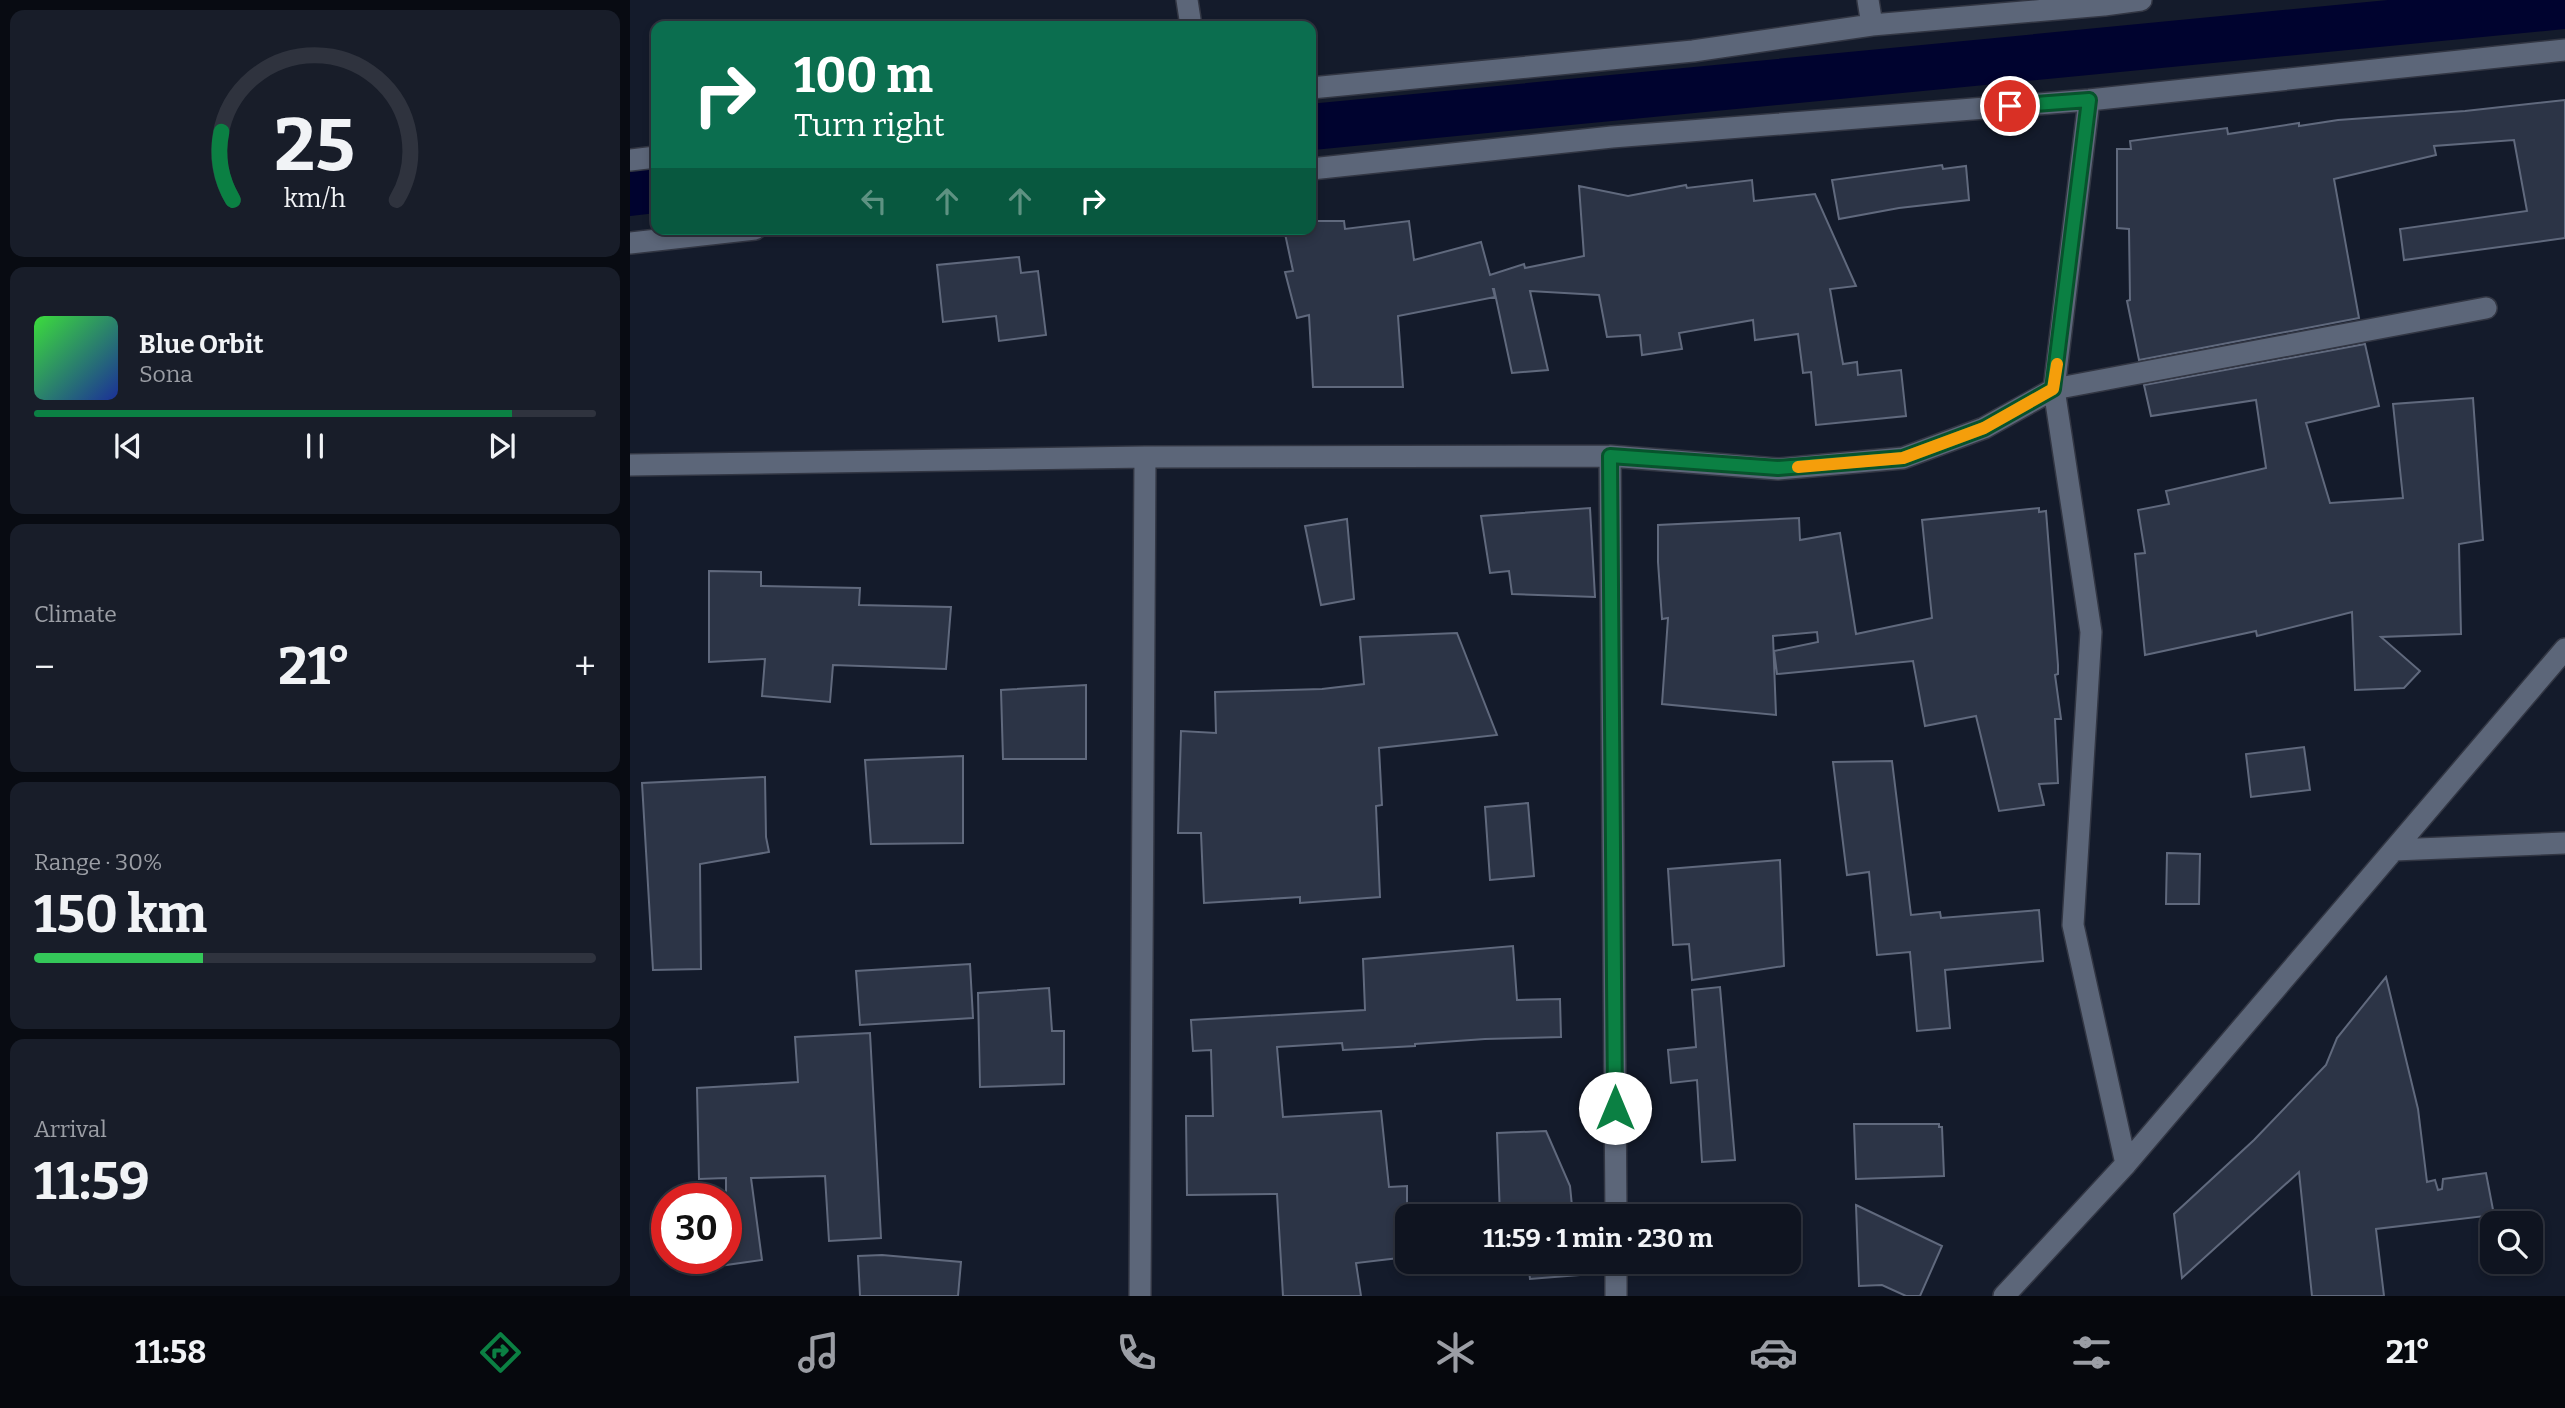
<!DOCTYPE html>
<meta charset="utf-8">
<style>
:root{--surface:#0f1420;--page:#181d29;--text:#f1f3f6;--muted:#9b9ea5;--line:#2f333e;--accent:#0b8043}
body{margin:0;font-family:Bitter,serif;background:var(--page);color:var(--text);height:100vh;display:flex;flex-direction:column;font-size:26px;white-space:nowrap}
*{box-sizing:border-box;margin:0}
p{font-size:23px;color:var(--muted)}
.icon{flex:none;width:38px;height:38px;fill:none;stroke:currentColor;stroke-width:2;stroke-linecap:round;stroke-linejoin:round}
.map{position:relative;flex:1;overflow:hidden}
.panel{display:flex;flex-direction:column;gap:10px;padding:10px;background:#080b12;width:630px}
.panel>*{flex:none}
.hud{position:absolute;left:21px;top:21px;width:665px;height:214px;border-radius:14px;box-shadow:0 4px 10px #0003,0 0 0 2px var(--line);background:#0b6e4f;color:#fff;overflow:hidden}
.buttons{position:absolute;left:1850px;top:1211px;display:grid;gap:14px}
.buttons a{display:grid;place-items:center;width:63px;height:63px;border-radius:14px;background:var(--surface);box-shadow:0 4px 10px #0003,0 0 0 2px var(--line);font-size:35px}
.speed{position:absolute;left:21px;top:1183px;display:flex;gap:14px;font-size:35px;font-weight:700;text-align:center}
.speed>*{display:grid;place-content:center;width:91px;height:91px;border-radius:50%;background:var(--surface);box-shadow:0 4px 10px #0003,0 0 0 2px var(--line);line-height:1}
.speed .limit{border:10px solid #d22;background:#fff;color:#111}
.pin{position:absolute;display:grid;place-items:center;width:60px;height:60px;color:#fff;margin:-30px;border:4px solid #fff;border-radius:50%;box-shadow:0 2px 7px #0007}
.me{position:absolute;width:77px;margin:-38px;rotate:0deg;stroke-linejoin:round;filter:drop-shadow(0 0 5px #0008)}
.turn{display:flex;align-items:center;gap:24px;height:147px;padding:0 28px;font-size:32px}
.turn .icon{width:91px;height:91px;stroke-width:2.5}
.turn b{display:block;font-size:49px;line-height:60px}
.lanes{display:flex;align-items:center;height:66px;padding:0 28px;background:#0003;justify-content:center;gap:35px;direction:ltr}
.lanes .off{opacity:.35}
.big{font-size:52px;font-weight:700;line-height:1.1}
.panel .tile{flex:1;display:flex;flex-direction:column;justify-content:center;gap:10px;min-width:0;padding:0 24px;border-radius:14px;background:var(--page)}
.panel .dial{align-items:center;gap:0}
.dial svg{height:182px;overflow:visible;fill:none;stroke:var(--line);stroke-width:7;stroke-linecap:round;text-anchor:middle}
.dial text{fill:var(--text);stroke:none}
.song{display:flex;align-items:center;gap:21px}
.cover{width:84px;height:84px;border-radius:10px;background:linear-gradient(135deg,hsl(120 70% 55%),hsl(230 70% 35%))}
.played{height:7px;border-radius:4px;background:linear-gradient(90deg,var(--accent) 85%,var(--line) 85%)}
.keys{display:flex;justify-content:space-around;direction:ltr}
.heat{display:flex;justify-content:space-between;align-items:center;font-size:38px;direction:ltr}
.charge{height:10px;border-radius:5px;background:linear-gradient(90deg,#34c759 30%,var(--line) 0)}
.trip{position:absolute;left:765px;top:1204px;width:406px;height:70px;border-radius:14px;background:var(--surface);box-shadow:0 4px 10px #0003,0 0 0 2px var(--line);font-weight:700;line-height:70px;text-align:center}
.tabs{display:flex;height:112px;justify-content:space-around;align-items:center;background:#06080d;color:var(--muted)}
.tabs .icon{width:49px;height:49px}
.tabs .selected{color:var(--accent)}
.tabs b{font-size:32px;color:var(--text)}
main{display:flex;flex:1;min-height:0}
.map>svg:first-child{display:block}
</style>
<main>
<section class="panel">
<div class="tile dial"><svg viewBox="0 0 100 80">
<path d="M14 69A42 42 0 1 1 86 69"/>
<path d="M14 69A42 42 0 0 1 9 39" stroke="#0b8043"/>
<text x="50" y="56" font-size="32" font-weight="700">25</text>
<text x="50" y="72" font-size="11">km/h</text>
</svg></div>
<div class="tile">
<div class="song"><i class="cover"></i><div><b>Blue Orbit</b><p>Sona</p></div></div>
<div class="played"></div>
<div class="keys"><svg class="icon" aria-label="previous" viewBox="0 0 24 24"><path d="M18 5L8 12l10 7zM5 5v14"/></svg><svg class="icon" aria-label="pause" viewBox="0 0 24 24"><path d="M8 5v14M16 5v14"/></svg><svg class="icon" aria-label="next" viewBox="0 0 24 24"><path d="M6 5l10 7-10 7zM19 5v14"/></svg></div>
</div>
<div class="tile"><p>Climate</p>
<div class="heat"><a>−</a><b class="big">21°</b><a>+</a></div>
</div>
<div class="tile"><p>Range · 30%</p><b class="big">150 km</b><div class="charge"></div></div>
<div class="tile"><p>Arrival</p><b class="big">11:59</b></div>
</section>
<div class="map">
<svg width="1935" height="1296" viewBox="0 0 1935 1296">
<rect width="100%" height="100%" fill="#141b2b"/>
<g fill="none" stroke-linecap="round" stroke-linejoin="round">
<path stroke="#00032f" stroke-width="46" d="M681 127 1935 6
M0 193 26 190"/>
</g>
<path fill="#2c3446" stroke="#60697d" stroke-width="2" d="M1935 100V238L1774 260 1770 229 1897 211 1884 140 1804 146 1806 155 1704 179 1729 318 1509 360 1497 301 1500 300 1499 229 1487 228V149H1501L1500 141 1597 128 1598 134 1669 123V126L1708 120 1835 111Z
M1312 165 1313 169 1336 166 1339 200 1269 208 1209 219 1202 180Z
M1122 180 1124 201 1185 194 1226 286 1200 289 1213 364 1227 362 1228 375 1271 370 1276 416 1186 425 1181 372 1173 373 1168 334 1125 340 1123 320 1049 333 1052 349 1012 355 1010 335 977 337 969 295 900 291 918 370 882 373 864 289H863L865 297 768 316 773 387H683L679 315 667 318 655 272 663 271 654 229H681V221H714L715 229 779 221 784 260 851 242 860 275 894 264 895 268 954 256 949 186 998 196 1056 185 1057 188Z
M389 257 391 273 408 271 416 335 369 341 366 316 313 322 307 265Z
M1735 344 1749 406 1676 423 1700 503 1773 498 1763 404 1843 398 1853 540 1829 544 1831 634 1751 637 1790 671 1774 688 1725 690 1722 612 1627 636 1626 631 1515 655 1505 554 1515 553 1508 510 1539 504 1536 491 1636 468 1626 400 1521 416 1514 385Z
M960 508 965 597 882 594 879 571 860 573 851 516Z
M1409 508V512L1416 511 1428 665V674L1425 675 1431 719H1425L1428 783 1409 784 1414 805 1369 811 1346 716 1295 726 1283 661 1147 674 1144 651 1188 642 1187 632 1143 636 1146 715 1032 704 1038 618 1032 619 1028 562V525L1169 518 1170 540 1210 533 1226 634 1302 618 1292 520Z
M717 519 724 599 691 605 675 526Z
M79 571 131 572V586L230 588 229 605 321 607 316 669 203 665 200 702 132 696 135 659 79 662Z
M827 633 867 735 749 748 752 805 746 806 750 897 670 903V897L574 903 571 833H548L551 731 586 733 585 692 692 689 734 684 730 637Z
M456 685V759H373L371 690Z
M1674 747 1680 790 1621 797 1616 754Z
M333 756V843L241 844 235 760Z
M1262 761 1281 915 1310 912 1311 918 1409 910 1413 961 1315 970 1320 1028 1287 1031 1280 952 1247 955 1239 872 1217 875 1203 762Z
M135 777 136 837 139 852 70 864 71 969 23 970 12 783Z
M898 803 904 876 860 880 855 807Z
M1537 853 1570 854 1569 904H1536Z
M1150 860 1154 966 1062 980 1059 944 1043 945 1038 869Z
M883 946 887 1000 930 999 931 1037 855 1039 785 1044V1046L713 1050 712 1043 647 1047 653 1117 751 1111 759 1187 777 1186V1257L726 1263 731 1296H653L647 1194 557 1195 556 1116H583L581 1050 563 1051 561 1020 735 1010 733 959Z
M340 964 343 1018 230 1025 226 971Z
M1756 977 1788 1109 1797 1182 1805 1180 1808 1190 1812 1189 1813 1179 1856 1173 1864 1215 1746 1229 1754 1296H1682L1669 1172 1552 1278 1544 1214 1624 1140 1696 1065 1707 1038Z
M1090 987 1105 1160 1072 1162 1067 1080 1041 1083 1038 1050 1066 1047 1062 990Z
M419 988 422 1031H434V1084L350 1087 348 993Z
M240 1033 251 1238 199 1241 195 1176 121 1178 132 1260 96 1265V1178L69 1179 67 1088 168 1082 165 1037Z
M1224 1124H1309V1127H1312L1314 1176 1226 1179Z
M916 1131 940 1186 943 1216H870L867 1133Z
M1226 1205 1312 1246 1290 1296H1276L1252 1285 1229 1286Z
M252 1255 331 1262 328 1296H230L228 1256Z
M898 1262H947L949 1275 900 1279Z"/>
<g fill="none" stroke-linecap="round" stroke-linejoin="round">
<g stroke="#323643" stroke-width="24">
<path id="lane" d="M1424 389 1856 308"/>
</g>
<g stroke="#323643" stroke-width="24">
<path id="street" d="M557 0 561 26
M1238 0 1242 25
M681 88 1063 51 1242 25 1474 5 1511 0
M1459 100 1424 389 1461 632 1443 925 1496 1164
M0 160 26 157
M681 169 982 137 1459 100 1935 50
M0 243 125 229
M980 456 986 1216
M0 465 515 457 980 456 1148 469 1273 458 1354 428 1424 389
M1764 850 1935 843
M986 1262V1296
M510 1296 515 457
M1374 1296 1496 1164 1935 649"/>
</g>
<use href="#lane" stroke="#5c6679" stroke-width="21"/>
<use href="#street" stroke="#5c6679" stroke-width="21"/>
</g>
<g fill="none" stroke-linecap="round" stroke-linejoin="round">
<g stroke="#07532c" stroke-width="18">
<path id="route" d="M985 1108 980 456 1148 468 1273 458 1354 428 1423 389 1459 100 1380 106"/>
</g>
<use href="#route" stroke="#0b8043" stroke-width="12"/>
<path stroke="#f59e0b" stroke-width="12" d="M1168 467 1273 458 1354 428 1423 389 1427 364"/>
</g>
</svg>
<div class="buttons">
<a><svg class="icon" aria-label="search" viewBox="0 0 24 24"><circle cx="10" cy="10" r="6"/><path d="M15 15l6 6"/></svg></a>
</div>
<div class="speed"><div class="limit">30</div></div>
<div class="pin" style="left:1380px;top:106px;background:#d93025"><svg class="icon" aria-label="arrive" viewBox="0 0 24 24"><path d="M6 21V4h12l-3 4 3 4H6"/></svg></div>
<svg class="me" style="left:985px;top:1108px" viewBox="-20 -20 40 40"><circle r="19" fill="#fff"/><path d="M0-13L10 11 0 6-10 11z" fill="#0b8043"/></svg>
<div class="trip">11:59 · 1 min · 230 m</div>
<div class="hud">
<div class="turn"><svg class="icon" aria-label="right" viewBox="0 0 24 24"><path d="M7 20v-9h11M14 6l5 5-5 5"/></svg><div><b>100 m</b>Turn right</div></div>
<div class="lanes"><svg class="icon off" aria-label="left" viewBox="0 0 24 24"><path d="M17 20v-9H6M10 6l-5 5 5 5"/></svg><svg class="icon off" aria-label="ahead" viewBox="0 0 24 24"><path d="M12 20V5M6 11l6-6 6 6"/></svg><svg class="icon off" aria-label="ahead" viewBox="0 0 24 24"><path d="M12 20V5M6 11l6-6 6 6"/></svg><svg class="icon" aria-label="right" viewBox="0 0 24 24"><path d="M7 20v-9h11M14 6l5 5-5 5"/></svg></div>
</div>
</div>
</main>
<nav class="tabs">
<b>11:58</b>
<svg class="icon selected" aria-label="directions" viewBox="0 0 24 24"><path d="M12 3l9 9-9 9-9-9zM9 14v-3h6M13 9l2 2-2 2"/></svg>
<svg class="icon" aria-label="music" viewBox="0 0 24 24"><path d="M9 18V5l10-2v13"/><circle cx="6" cy="18" r="3"/><circle cx="16" cy="16" r="3"/></svg>
<svg class="icon" aria-label="phone" viewBox="0 0 24 24"><path d="M5 4h4l2 5-3 2q2 4 5 5l2-3 5 2v4C11 20 4 13 5 4z"/></svg>
<svg class="icon" aria-label="climate" viewBox="0 0 24 24"><path d="M12 3v18M4 7l16 10M4 17L20 7"/></svg>
<svg class="icon" aria-label="car" viewBox="0 0 24 24"><path d="M5 17H2v-5l4-1 3-4h7l3 4 3 1v5h-3M9 17h6M6 11h13"/><circle cx="7" cy="17" r="2"/><circle cx="17" cy="17" r="2"/></svg>
<svg class="icon" aria-label="filters" viewBox="0 0 24 24"><path d="M4 7h16M4 17h16"/><circle cx="9" cy="7" r="2"/><circle cx="15" cy="17" r="2"/></svg>
<b>21°</b>
</nav>
